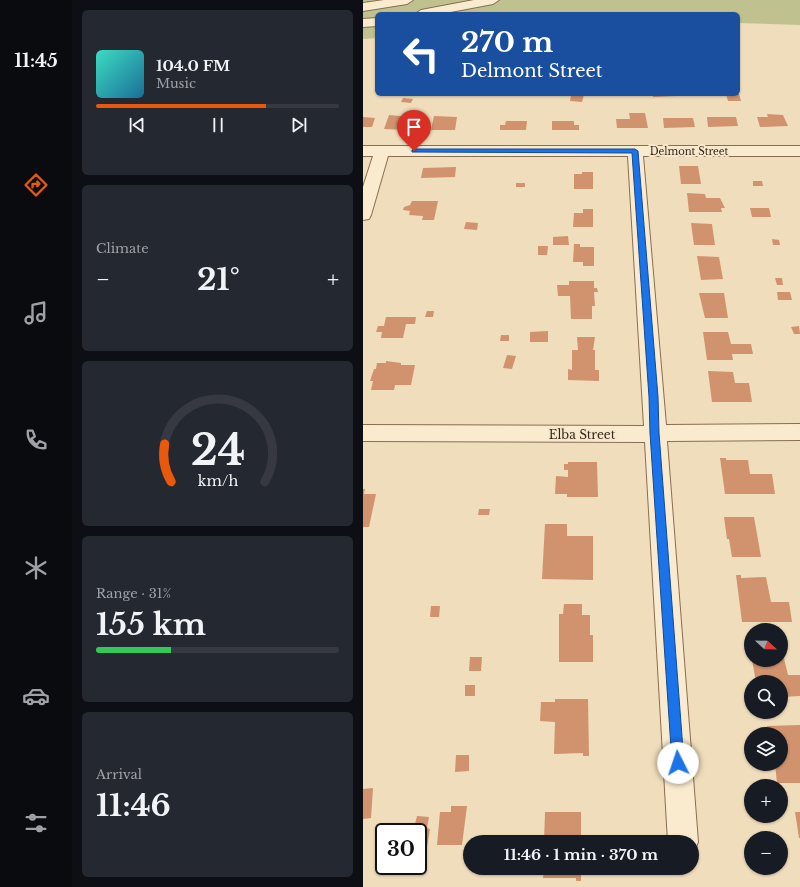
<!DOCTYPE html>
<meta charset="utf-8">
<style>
:root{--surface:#171b24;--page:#242831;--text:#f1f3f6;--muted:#9ea1a6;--line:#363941;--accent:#ea580c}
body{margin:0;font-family:"Libre Baskerville",serif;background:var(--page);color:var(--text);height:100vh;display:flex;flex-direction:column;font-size:15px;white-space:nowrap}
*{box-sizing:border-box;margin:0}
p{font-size:13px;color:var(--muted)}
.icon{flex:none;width:22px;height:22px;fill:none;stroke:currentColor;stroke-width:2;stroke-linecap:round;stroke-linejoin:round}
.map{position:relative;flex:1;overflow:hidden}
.drawer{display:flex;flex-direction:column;gap:10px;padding:10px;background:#0d0f14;width:291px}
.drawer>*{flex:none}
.guide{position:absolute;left:12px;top:12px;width:365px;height:84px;border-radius:6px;box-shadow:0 1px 3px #0004;background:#1a4fa0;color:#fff;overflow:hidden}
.needle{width:26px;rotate:112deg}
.buttons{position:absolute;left:381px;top:623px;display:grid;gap:8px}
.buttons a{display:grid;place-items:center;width:44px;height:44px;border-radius:50%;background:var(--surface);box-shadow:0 1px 3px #0004;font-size:20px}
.speed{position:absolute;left:12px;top:823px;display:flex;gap:8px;font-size:20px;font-weight:700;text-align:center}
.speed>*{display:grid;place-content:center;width:52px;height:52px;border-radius:50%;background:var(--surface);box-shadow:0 1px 3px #0004;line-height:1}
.speed .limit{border:2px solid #111;border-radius:6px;background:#fff;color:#111}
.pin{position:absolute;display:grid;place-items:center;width:34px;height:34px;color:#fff;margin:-41px -17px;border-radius:50% 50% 50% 0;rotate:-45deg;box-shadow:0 0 4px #0007}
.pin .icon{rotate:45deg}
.me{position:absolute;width:44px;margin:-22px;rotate:356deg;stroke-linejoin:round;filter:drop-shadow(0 0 3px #0008)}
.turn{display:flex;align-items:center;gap:14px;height:84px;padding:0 20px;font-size:18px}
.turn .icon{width:52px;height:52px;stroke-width:2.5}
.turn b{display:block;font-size:28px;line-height:34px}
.big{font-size:30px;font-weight:800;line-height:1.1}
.drawer .tile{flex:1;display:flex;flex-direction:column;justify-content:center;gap:6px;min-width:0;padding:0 14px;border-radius:6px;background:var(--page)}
.drawer .dial{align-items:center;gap:0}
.dial svg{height:104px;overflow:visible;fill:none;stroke:var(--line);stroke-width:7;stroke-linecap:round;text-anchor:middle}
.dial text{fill:var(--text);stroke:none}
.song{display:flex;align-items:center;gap:12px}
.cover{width:48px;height:48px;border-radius:6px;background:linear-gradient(135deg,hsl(170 70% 55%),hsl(200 70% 35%))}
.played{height:4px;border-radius:2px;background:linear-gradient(90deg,var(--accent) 70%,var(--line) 70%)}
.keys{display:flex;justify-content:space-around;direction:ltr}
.heat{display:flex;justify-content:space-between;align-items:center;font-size:22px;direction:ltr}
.charge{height:6px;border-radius:3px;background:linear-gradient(90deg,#34c759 31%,var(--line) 0)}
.trip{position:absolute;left:100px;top:835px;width:236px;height:40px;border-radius:20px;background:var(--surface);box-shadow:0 1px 3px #0004;font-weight:800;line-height:40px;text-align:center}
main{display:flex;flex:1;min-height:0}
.dock{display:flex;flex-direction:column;width:72px;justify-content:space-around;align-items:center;background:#090b0e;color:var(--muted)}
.dock .icon{width:28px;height:28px}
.dock .current{color:var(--accent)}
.dock b{font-size:18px;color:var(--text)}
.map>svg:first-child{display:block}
</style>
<main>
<nav class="dock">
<b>11:45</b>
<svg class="icon current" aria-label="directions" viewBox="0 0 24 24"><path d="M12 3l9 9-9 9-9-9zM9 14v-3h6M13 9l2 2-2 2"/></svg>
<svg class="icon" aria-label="music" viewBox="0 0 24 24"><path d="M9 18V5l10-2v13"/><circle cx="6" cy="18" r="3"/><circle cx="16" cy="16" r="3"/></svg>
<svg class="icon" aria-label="phone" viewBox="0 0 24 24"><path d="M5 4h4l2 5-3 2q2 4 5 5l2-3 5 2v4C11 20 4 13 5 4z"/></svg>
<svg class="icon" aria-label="climate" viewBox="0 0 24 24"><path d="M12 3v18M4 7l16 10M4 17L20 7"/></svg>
<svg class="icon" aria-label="car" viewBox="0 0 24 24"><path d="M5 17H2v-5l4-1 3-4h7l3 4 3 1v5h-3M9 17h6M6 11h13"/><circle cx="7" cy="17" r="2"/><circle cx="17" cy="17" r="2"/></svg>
<svg class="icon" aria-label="filters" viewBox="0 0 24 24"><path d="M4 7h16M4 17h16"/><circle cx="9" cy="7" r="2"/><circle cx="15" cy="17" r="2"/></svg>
</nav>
<section class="drawer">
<div class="tile">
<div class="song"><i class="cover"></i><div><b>104.0 FM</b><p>Music</p></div></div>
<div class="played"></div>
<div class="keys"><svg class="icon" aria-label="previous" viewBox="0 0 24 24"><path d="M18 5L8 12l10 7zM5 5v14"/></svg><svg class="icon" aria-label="pause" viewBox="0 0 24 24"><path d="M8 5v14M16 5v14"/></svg><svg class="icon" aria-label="next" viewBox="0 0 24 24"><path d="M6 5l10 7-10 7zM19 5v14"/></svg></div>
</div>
<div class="tile"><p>Climate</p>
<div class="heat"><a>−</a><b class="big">21°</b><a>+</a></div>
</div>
<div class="tile dial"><svg viewBox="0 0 100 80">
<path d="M14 69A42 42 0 1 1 86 69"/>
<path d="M14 69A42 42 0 0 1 9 40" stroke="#ea580c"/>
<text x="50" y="56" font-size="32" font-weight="700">24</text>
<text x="50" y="72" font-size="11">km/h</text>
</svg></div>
<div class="tile"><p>Range · 31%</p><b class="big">155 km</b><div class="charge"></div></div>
<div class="tile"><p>Arrival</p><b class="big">11:46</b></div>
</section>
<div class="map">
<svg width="437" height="887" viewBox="0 0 437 887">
<rect width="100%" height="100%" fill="#f0ddbb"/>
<path fill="#bfc28f" d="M0 0H437V25L375 23V14H14V38L0 39Z"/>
<path fill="#d1926e" d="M290 94H312L313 96 290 97Z
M363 94H376L378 101H365Z
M208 95H221L219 102 207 101Z
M40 98 50 99 48 103 38 102Z
M266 113H282L285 128H254L253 119H267Z
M404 114 420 115 425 126 397 127 394 117H405Z
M26 115 48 117 44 130 21 129Z
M71 116 94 117 92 130H68Z
M0 117 12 118 9 127H0Z
M344 117H373L375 126 345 127Z
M300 118H330L332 127 301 128Z
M143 121H164L163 130H137V125H142Z
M189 121H211V125H216V130H189Z
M316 166H335L338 184H318Z
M93 167 92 177 58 178 60 168Z
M219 172H230V189H211V174H219Z
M390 181H399L400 186H390Z
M153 183H162V187H153Z
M324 193 342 194 343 198H357L362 208H358L359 212H326Z
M49 201H75L71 220H59L60 216 46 215 47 211 40 210 41 207 47 205Z
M387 208H406L408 217H389Z
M220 209H230V227H210L211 213H220Z
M103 222 115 223 114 230 101 229Z
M328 223 349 224 352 245H331Z
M205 236 206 245H190V237Z
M409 239 416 240 417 245H410Z
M211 244H217V247H231V266H220V262H210Z
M175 246H185L184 255H175Z
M334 256 356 257 360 279 338 280Z
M412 278H419L420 285H414Z
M206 281H231V288H234L235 292H231L232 306H229V319H208L207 296H195L194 285H206Z
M414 292H427L429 300H415Z
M336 293H361L365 318H342Z
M64 311H71L70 317H62Z
M23 317H53L52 324H43L40 338H18L19 332H13L15 326H21Z
M436 326 437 334H431L428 327Z
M185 331V342H167V332Z
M340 332H365L368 344H388L390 354H369L370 360H344Z
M138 335H146V341H137Z
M214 337H232L230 350H232V370H236V381L205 380V369L209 370V350H215Z
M144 355 153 356 149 369 140 368Z
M23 361 38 363V365H52L48 385H32L31 390H8L10 381H7L11 369H13L14 363H23Z
M345 371 370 372 372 383H386L389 402H349Z
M357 458H363V460H385L387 474H409L412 494H362Z
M205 462H234L235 497H204V494H192L193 476 205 477V470H201V464H205Z
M0 489H2L1 494H13L6 527H0Z
M116 509H127L126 515H115Z
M361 517H391L398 557H369L366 539H364Z
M182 524H204V536H230V580L179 579Z
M373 575H378V578L403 577 408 602H426L429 622H379Z
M201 604H219V615H227V635H230V662H196V614H200Z
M68 606H77L76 617H67Z
M418 646 425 675H437V696L418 697V682H393L389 660H418Z
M107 657H119L118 671H106Z
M102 685H112V696H102Z
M192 699H225L226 756H220V753L191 754 192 722 177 721 178 702H192Z
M437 725V783H414L412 764H418V734H405L404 726Z
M93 755H106V771L92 772Z
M10 788 8 818 0 819V789Z
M88 806H104L99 845H74L77 812H88Z
M182 812H218V842H181Z
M432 812H437V838H436Z
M54 816 66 817 64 828 67 829 64 847H55V832H50Z
M181 868H218V881H213V878H180Z"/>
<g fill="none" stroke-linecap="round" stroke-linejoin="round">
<g stroke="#886d54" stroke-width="2">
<path id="minor" d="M21 0H50L44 4 0 11V3Z
M111 0H136L130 4 77 14H52L58 10Z
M14 18V26L0 27V19Z
M0 146H437V156H280L303 425 437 424V440L304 441 335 842 331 853 329 854V842H305L282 442 0 441V425L281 426 265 156H25L8 215 6 219 0 220V187L10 156H0Z"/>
</g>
<use href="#minor" fill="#fbebce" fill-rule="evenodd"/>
</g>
<path fill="#1a73e8" stroke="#114b97" d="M51 149H272L275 151 295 397 296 433 321 763 319 768 315 769 311 768 309 763 287 433 286 397 269 153 49 152V150Z"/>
<g text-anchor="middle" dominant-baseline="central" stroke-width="4" stroke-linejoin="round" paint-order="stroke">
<g font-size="10" fill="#36261a" stroke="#f7e8cb">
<text x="326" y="151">Delmont Street</text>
</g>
<g font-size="12" fill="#36261a" stroke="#f7e8cb">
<text x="219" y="434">Elba Street</text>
</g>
</g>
</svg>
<div class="buttons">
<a><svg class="needle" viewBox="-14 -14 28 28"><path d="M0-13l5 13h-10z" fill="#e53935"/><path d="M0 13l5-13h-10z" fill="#9ea1a6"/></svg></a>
<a><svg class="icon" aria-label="search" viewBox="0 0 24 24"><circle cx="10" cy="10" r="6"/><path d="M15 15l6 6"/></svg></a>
<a><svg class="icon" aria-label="layers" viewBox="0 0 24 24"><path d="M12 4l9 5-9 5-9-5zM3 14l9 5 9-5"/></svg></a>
<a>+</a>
<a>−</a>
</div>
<div class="speed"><div class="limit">30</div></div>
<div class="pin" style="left:51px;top:151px;background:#d93025"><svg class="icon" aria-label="arrive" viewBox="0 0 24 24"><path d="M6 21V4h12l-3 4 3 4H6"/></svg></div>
<svg class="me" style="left:315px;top:763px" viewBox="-20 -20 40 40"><circle r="19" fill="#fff"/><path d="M0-13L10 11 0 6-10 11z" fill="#1a73e8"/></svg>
<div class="trip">11:46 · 1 min · 370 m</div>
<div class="guide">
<div class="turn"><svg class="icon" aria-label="left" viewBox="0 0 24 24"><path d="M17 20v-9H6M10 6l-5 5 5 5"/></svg><div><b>270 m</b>Delmont Street</div></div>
</div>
</div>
</main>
